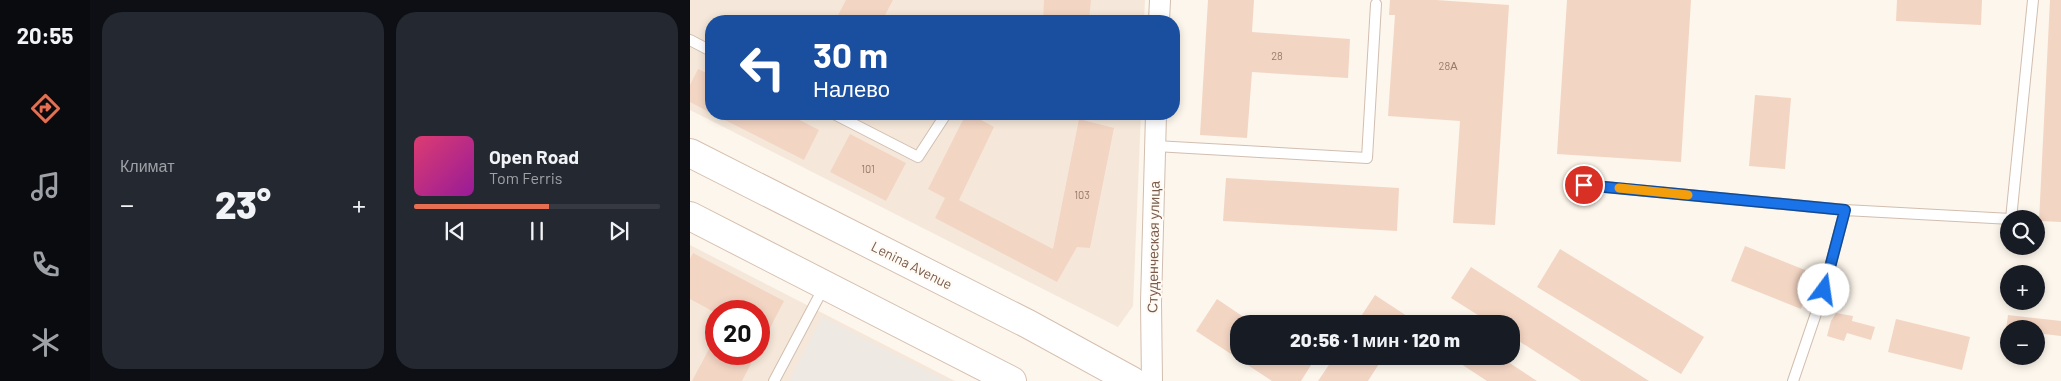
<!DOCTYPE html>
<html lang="ru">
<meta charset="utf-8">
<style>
:root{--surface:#171b24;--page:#242831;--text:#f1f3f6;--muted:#9ea1a6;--line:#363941;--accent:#e76f51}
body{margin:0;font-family:Barlow,sans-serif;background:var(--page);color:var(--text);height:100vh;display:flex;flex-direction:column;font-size:19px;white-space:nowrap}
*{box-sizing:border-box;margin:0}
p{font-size:16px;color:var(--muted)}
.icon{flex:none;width:28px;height:28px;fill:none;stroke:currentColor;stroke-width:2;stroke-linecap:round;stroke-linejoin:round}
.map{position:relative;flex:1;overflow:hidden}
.drawer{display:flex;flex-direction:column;gap:12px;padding:12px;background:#0d0f14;width:600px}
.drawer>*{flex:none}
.banner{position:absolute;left:15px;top:15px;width:475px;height:105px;border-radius:20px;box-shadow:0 2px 8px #0003;background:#1a4fa0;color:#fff;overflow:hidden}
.fabs{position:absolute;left:1310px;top:210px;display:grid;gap:10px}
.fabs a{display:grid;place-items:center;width:45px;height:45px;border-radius:50%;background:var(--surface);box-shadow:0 2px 8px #0003;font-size:25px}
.speed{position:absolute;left:15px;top:300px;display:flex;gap:10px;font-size:25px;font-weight:700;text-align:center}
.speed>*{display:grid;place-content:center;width:65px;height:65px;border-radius:50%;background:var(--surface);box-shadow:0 2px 8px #0003;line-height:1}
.speed .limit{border:8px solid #d22;background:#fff;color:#111}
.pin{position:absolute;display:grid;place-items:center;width:42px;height:42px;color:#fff;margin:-21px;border:2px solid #fff;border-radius:50%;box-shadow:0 1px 5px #0007}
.me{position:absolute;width:55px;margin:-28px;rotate:14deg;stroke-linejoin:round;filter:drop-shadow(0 0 4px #0008)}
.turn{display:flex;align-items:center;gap:18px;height:105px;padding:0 25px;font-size:22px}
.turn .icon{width:65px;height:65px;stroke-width:2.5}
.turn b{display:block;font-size:35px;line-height:42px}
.big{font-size:38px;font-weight:800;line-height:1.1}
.drawer .card{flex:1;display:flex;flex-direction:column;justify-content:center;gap:8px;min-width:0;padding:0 18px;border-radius:20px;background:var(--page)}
.song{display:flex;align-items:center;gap:15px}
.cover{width:60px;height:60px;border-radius:8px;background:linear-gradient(135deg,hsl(340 70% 55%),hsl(300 70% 35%))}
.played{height:5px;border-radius:2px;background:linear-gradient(90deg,var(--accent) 55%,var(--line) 55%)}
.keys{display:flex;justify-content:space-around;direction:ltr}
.heat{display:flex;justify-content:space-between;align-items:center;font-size:28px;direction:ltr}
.drawer .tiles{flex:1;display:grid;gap:12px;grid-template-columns:repeat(2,1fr)}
.trip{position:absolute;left:540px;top:315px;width:290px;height:50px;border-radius:20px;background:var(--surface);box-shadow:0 2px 8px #0003;font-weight:800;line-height:50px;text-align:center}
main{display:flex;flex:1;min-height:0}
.menu{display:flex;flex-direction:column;width:90px;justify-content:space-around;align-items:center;background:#090b0e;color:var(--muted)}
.menu .icon{width:35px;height:35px}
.menu .current{color:var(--accent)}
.menu b{font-size:22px;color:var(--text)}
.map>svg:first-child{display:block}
</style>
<main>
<nav class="menu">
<b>20:55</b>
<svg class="icon current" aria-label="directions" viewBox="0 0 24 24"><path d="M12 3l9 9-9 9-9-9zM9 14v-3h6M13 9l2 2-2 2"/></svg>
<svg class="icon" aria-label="music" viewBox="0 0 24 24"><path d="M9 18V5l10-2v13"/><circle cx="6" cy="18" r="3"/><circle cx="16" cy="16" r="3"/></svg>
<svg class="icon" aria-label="phone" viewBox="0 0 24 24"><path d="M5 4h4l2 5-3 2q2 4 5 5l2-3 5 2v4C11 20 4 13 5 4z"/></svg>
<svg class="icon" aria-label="climate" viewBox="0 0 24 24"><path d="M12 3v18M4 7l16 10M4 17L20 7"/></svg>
</nav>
<section class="drawer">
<div class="tiles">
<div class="card"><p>Климат</p>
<div class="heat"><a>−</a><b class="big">23°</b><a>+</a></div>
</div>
<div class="card">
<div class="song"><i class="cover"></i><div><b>Open Road</b><p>Tom Ferris</p></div></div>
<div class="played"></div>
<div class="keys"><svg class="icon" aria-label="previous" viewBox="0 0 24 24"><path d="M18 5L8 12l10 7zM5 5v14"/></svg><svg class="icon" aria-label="pause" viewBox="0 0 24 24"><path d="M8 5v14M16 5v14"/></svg><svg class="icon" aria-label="next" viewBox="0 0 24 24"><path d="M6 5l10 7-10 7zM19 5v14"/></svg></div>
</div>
</div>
</section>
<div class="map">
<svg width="1371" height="381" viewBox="0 0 1371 381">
<rect width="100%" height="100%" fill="#fdf6ec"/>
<path fill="#f5e8da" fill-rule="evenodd" d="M0 0H455L454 21H21V114H451L443 306 428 327 0 110Z
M0 245 265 381H0ZM26 311H69V354H26Z"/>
<path fill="#efe9e4" d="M132 317 257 381H99Z"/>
<path fill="#f3d5c3" d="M156 0H203L192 21H145Z
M354 0H401L399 21H353Z
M518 0H564L562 32 660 39 658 78 562 72 557 138 510 135Z
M700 0H746L819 5 805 225 763 223 770 121 698 116 705 15H699Z
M877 0H1001L991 162 867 154Z
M1207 0H1292L1291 25 1206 21Z
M1360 0H1371V222L1349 221Z
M8 69 21 75V113L0 102V85Z
M1065 95 1101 98 1095 169 1059 166Z
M23 114H98L129 130 114 160Z
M276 114H280L304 127 269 200 363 249 389 119 424 128 400 248 387 247 367 282 245 218 255 198 238 189Z
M160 134 216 163 196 201 140 172Z
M536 178 709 188 707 231 533 221Z
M1055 246 1125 274 1111 309 1041 281Z
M870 249 1014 337 991 374 847 287Z
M3 253 94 301 69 349V311H26V313L0 299V259Z
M781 267 959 381H891L821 336V324H802L761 298Z
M685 295 720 318 716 324H666Z
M527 299 564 324H549V356H614L623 362 611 381H582L506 331Z
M1146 313 1163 316 1162 321 1185 327 1181 340 1157 333 1154 341 1137 336 1141 321Z
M1318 315 1371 321V336L1346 333V329L1316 330Z
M1206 319 1280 337 1272 370 1198 352Z
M26 336V354H66L52 381H2Z
M645 356H694L678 381H628Z
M759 356H809L847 381H797Z"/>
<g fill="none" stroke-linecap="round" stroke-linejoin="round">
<g stroke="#d1beb0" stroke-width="12">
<path id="service" d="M0 40 21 51
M144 114 228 157 256 114
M465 146 677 158 686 4
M894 185 1155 210
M84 381 135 285
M1103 381 1134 290 1155 210 1321 219 1343 0"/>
</g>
<g stroke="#d1beb0" stroke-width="22">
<path id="minor" d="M469 21 470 0
M462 381 461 303 466 114"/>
</g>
<g stroke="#d6c0b0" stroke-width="30">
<path id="secondary" d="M0 153 338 324 442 381
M0 216 322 381"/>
</g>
<use href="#service" stroke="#fff" stroke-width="10"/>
<use href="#minor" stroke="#fff" stroke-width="20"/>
<use href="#secondary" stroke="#fff" stroke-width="28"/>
</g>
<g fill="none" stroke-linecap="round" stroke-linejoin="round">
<g stroke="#114b97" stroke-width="12">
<path id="route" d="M894 185 1155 210 1134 290"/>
</g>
<use href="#route" stroke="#1a73e8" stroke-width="9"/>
<path stroke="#f59e0b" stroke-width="9" d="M929 188 998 195"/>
</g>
<g text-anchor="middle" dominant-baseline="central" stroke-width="4" stroke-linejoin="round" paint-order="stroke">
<g font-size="11" fill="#987a6a">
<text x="587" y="55">28</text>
<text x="758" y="65">28А</text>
<text x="178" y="168">101</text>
<text x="392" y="194">103</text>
</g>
<g font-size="14" fill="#7a5c4d" stroke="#fffaf3">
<text transform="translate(463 247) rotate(-89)">Студенческая улица</text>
<text transform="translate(222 265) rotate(27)">Lenina Avenue</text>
</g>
</g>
</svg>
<div class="fabs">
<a><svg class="icon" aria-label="search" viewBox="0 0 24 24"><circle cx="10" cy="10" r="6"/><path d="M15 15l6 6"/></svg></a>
<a>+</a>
<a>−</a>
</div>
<div class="speed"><div class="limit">20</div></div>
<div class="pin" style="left:894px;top:185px;background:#d93025"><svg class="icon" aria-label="arrive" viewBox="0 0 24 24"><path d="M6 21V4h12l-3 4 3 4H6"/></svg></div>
<svg class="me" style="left:1134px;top:290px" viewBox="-20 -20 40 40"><circle r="19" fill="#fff"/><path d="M0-13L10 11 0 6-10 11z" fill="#1a73e8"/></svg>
<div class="trip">20:56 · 1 мин · 120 m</div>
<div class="banner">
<div class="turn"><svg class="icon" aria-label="left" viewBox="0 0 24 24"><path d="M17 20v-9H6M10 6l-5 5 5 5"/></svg><div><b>30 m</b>Налево</div></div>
</div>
</div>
</main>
